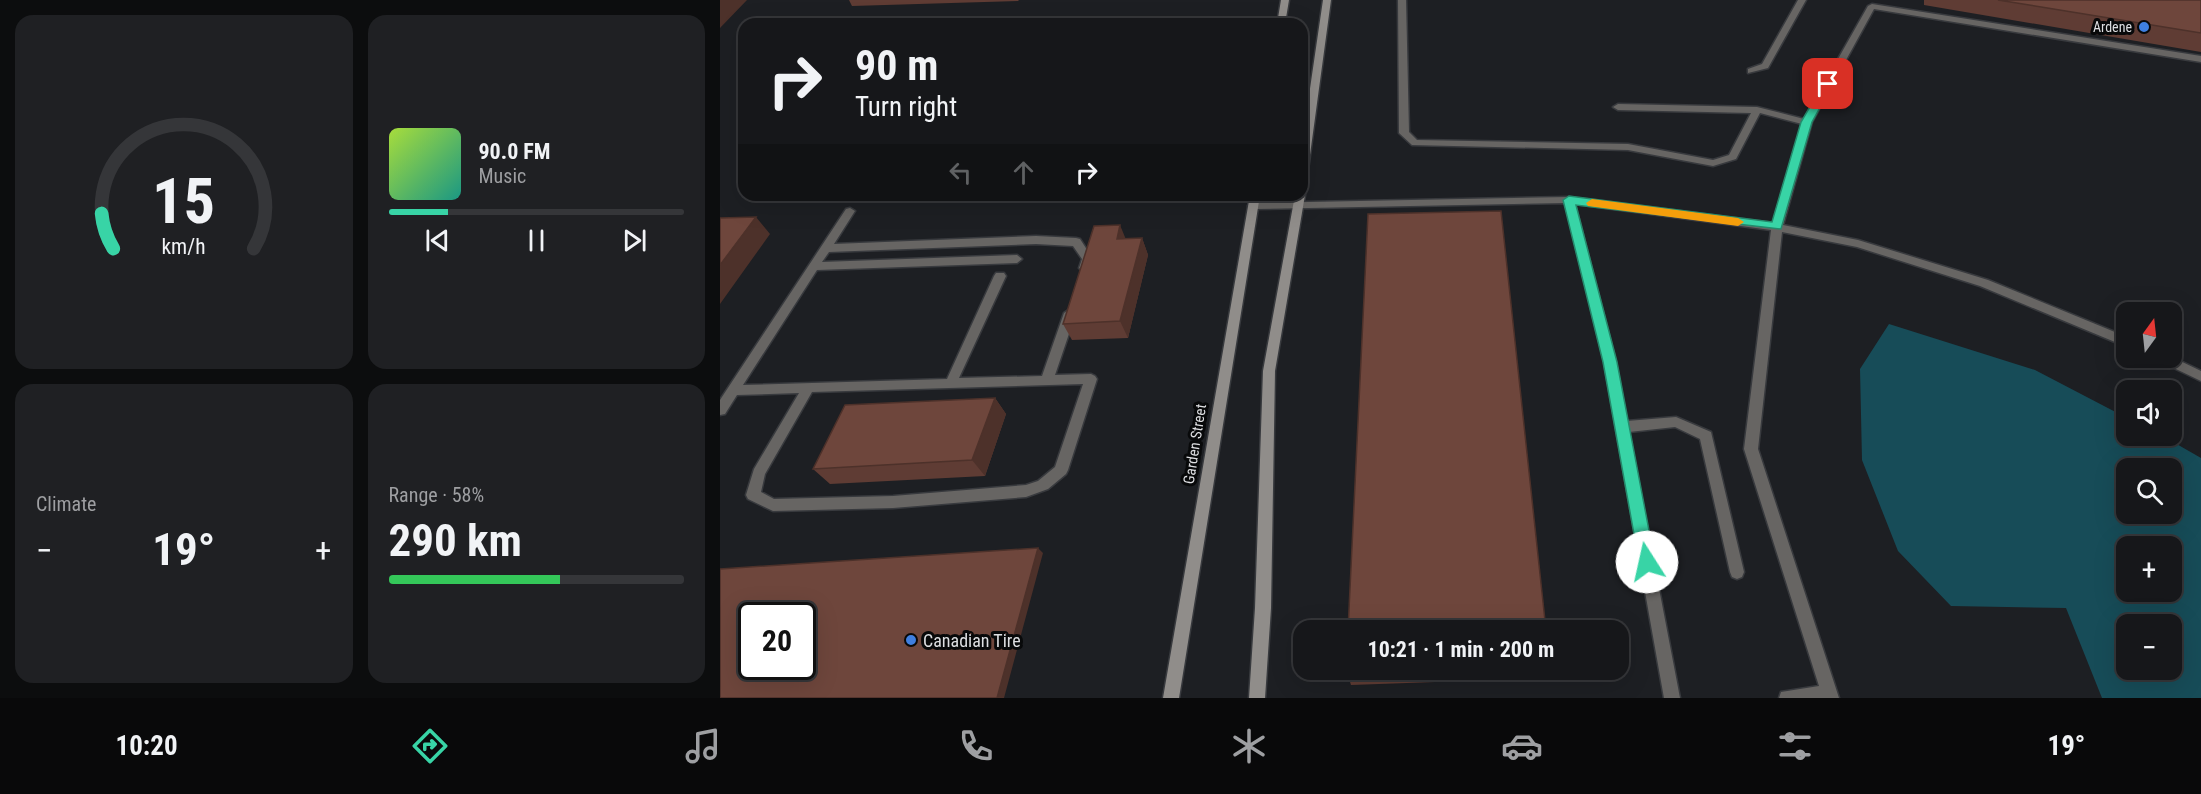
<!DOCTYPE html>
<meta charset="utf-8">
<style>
:root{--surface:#16171a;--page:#1f2023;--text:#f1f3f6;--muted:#9e9fa2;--line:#353639;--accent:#38d4a6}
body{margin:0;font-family:"Roboto Condensed",sans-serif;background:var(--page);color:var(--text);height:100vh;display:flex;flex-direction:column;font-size:22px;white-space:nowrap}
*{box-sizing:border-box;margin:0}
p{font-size:20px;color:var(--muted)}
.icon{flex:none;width:33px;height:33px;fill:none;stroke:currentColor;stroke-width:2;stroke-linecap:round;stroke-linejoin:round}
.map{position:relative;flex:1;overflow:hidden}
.panel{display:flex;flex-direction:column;gap:15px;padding:15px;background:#0c0d0e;width:720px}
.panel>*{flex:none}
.hud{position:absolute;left:18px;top:18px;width:570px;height:183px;border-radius:18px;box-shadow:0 6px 24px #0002,0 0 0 2px var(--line);background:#16171a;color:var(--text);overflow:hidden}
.needle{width:39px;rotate:15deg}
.controls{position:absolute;left:1396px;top:302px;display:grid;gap:12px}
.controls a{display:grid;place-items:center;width:66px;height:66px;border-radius:12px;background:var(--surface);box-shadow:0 6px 24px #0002,0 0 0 2px var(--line);font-size:30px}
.speed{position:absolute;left:18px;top:602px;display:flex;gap:12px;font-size:30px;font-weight:700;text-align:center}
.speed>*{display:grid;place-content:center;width:78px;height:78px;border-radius:50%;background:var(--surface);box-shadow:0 6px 24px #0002,0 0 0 2px var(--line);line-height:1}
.speed .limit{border:3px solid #111;border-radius:9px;background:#fff;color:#111}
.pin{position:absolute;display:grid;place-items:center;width:51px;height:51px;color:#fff;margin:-26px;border-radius:12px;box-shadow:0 3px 9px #0006}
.me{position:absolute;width:66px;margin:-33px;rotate:350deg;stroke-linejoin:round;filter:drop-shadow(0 0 4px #0008)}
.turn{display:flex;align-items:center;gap:21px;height:126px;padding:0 18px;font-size:27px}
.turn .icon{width:78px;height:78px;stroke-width:2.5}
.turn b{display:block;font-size:42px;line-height:51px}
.lanes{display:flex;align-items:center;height:57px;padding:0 18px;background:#0003;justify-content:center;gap:30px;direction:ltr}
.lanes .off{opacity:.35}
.big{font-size:45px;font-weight:700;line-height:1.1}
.panel .tile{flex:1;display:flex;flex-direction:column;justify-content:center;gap:9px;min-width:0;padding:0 21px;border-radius:18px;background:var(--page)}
.panel .dial{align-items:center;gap:0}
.dial svg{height:156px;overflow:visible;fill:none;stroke:var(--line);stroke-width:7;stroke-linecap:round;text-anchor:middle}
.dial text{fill:var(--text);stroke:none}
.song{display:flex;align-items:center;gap:18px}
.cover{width:72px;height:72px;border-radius:9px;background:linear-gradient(135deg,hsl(80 70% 55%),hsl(170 70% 35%))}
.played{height:6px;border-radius:3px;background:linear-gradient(90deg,var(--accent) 20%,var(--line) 20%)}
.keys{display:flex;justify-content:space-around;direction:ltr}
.heat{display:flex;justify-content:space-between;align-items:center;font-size:33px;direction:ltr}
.charge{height:9px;border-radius:4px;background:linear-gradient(90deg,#34c759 58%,var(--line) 0)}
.panel .tiles{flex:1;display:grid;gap:15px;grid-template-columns:repeat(2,1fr)}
.trip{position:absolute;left:573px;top:620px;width:336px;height:60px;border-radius:18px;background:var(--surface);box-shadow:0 6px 24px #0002,0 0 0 2px var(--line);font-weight:700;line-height:60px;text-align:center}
.dock{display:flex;height:96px;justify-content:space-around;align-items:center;background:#09090a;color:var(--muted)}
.dock .icon{width:42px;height:42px}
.dock .current{color:var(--accent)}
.dock b{font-size:27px;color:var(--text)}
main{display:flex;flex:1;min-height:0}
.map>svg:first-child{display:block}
</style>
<main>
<section class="panel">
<div class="tiles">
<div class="tile dial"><svg viewBox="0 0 100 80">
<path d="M14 69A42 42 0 1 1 86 69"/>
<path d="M14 69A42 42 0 0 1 8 51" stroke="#38d4a6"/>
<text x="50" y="56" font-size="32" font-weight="700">15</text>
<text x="50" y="72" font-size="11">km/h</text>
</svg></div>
<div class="tile">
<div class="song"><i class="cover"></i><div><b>90.0 FM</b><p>Music</p></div></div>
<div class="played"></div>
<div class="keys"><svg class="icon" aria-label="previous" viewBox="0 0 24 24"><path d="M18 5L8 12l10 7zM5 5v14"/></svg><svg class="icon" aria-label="pause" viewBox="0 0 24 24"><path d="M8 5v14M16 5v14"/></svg><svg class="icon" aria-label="next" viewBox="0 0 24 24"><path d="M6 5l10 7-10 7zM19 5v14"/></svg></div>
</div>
<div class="tile"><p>Climate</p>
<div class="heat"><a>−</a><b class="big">19°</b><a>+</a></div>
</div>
<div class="tile"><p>Range · 58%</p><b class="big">290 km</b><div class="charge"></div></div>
</div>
</section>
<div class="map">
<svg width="1481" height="698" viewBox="0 0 1481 698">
<rect width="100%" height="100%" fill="#1d1f23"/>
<path fill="#174c58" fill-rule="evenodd" d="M1169 324 1315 370 1407 418V435H1441L1481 458V698H1382L1346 608 1231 606 1178 551 1142 460 1140 369ZM1407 468H1452V513H1407ZM1407 546H1452V591H1407ZM1407 624H1452V669H1407Z"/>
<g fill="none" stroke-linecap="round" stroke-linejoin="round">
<g stroke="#383a3e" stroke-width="3">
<path id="lane" d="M678 0H686L689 132 697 140 908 144 993 160 1009 155 1031 113 898 110 893 107 898 104 1037 107 1084 119 1148 6 1152 4 1481 56V62L1154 9 1092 122 1063 225 1138 240 1268 280 1407 337V347L1260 286 1137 247 1062 232 1038 449 1119 698H1059L1061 692 1099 686 1024 449 1051 230 855 204 896 362 907 421 956 417 991 432 1024 572 1022 577 1017 579 1012 577 1010 572 980 439 955 427 909 432 960 698H944L884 362 845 203 533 209 528 206 533 203 849 197 1053 223 1082 124 1040 113 1016 159 993 166 908 150 692 145 679 133Z
M1078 0H1086L1048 68 1028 73V69L1042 64Z
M130 208 135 211 114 244 316 236 356 238 360 239 373 259 369 271 365 272 359 268 362 259 353 246 316 244 109 252 102 262 297 255 302 259 297 263 97 270 23 385 227 379 274 276 276 273H284L286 276 239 378 322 376 344 313 350 309 356 313 335 375 371 374 375 376 377 379 348 470 346 474 328 489 306 497 173 508 53 511 28 499 26 495 34 469 79 393 17 395 5 414 0 415V400L126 209ZM363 384 335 467 318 481 306 485 173 496 54 499 41 492 45 474 92 392Z
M1435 357H1452L1481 371V381L1437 360Z"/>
</g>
<g stroke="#383a3e" stroke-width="3">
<path id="secondary" d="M561 0H569L565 24H557Z
M603 0H611L587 177 582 180V143Z
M582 192 585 195 555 371 551 608 545 698H529L535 608 543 371 575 195H582Z
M530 195H540L459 698H443Z"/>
</g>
<use href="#lane" fill="#676563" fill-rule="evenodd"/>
<use href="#secondary" fill="#908d8a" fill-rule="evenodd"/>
</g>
<path fill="#5f3c34" d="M129 0H299L298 1 132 6Z
M1204 0H1481V52L1204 5Z
M422 238 428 255 408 338 352 340 343 324 406 239Z
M275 398 286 414 265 476 110 484 93 469Z
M626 669H827L825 678 631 685Z"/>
<path fill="#4d312a" d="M0 0H27L0 28Z
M36 217 50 234 0 304V265Z
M400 225 407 242 397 239Z
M422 238 428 255 408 338 400 321Z
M275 398 286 414 265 476 252 460Z
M318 548 323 553 284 698H277Z"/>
<path fill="#6e463c" stroke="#4d312a" stroke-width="1.5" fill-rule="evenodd" d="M1278 0H1481V33Z
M781 211 826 630H628L648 214Z
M36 217 0 265V218Z
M400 225 397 239 422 238 400 321 343 324 374 226Z
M275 398 252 460 93 469 125 405Z
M318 548 277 698H0V569ZM32 615H82V666H32Z"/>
<path fill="#38d4a6" stroke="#248a6c" stroke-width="1.5" d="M1105 81 1113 84 1092 122 1061 229 856 205 897 362 935 562 933 568 927 570 921 568 919 562 883 362 843 200 849 196 1052 222 1081 122Z"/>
<path fill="#f59e0b" d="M872 199 1018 218 1024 222 1018 226 868 206 866 203Z"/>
<g fill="#3f7fe0" stroke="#08090a" stroke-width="2">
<circle cx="1424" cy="27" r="6"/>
<circle cx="191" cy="640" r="6"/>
</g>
<g text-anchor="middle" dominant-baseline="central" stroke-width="6" stroke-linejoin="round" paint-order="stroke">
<g font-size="14" fill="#dedfe2" stroke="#08090a" text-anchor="end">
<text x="1412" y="27">Ardene</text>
</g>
<g font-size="15" fill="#dedfe2" stroke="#08090a">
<text transform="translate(475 444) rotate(-81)">Garden Street</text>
</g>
<g font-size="18" fill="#dedfe2" stroke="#08090a" text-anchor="start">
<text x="203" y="640">Canadian Tire</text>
</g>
</g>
</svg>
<div class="controls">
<a><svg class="needle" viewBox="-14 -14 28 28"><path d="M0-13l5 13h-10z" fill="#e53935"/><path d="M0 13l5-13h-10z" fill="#9e9fa2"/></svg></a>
<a><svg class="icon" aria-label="sound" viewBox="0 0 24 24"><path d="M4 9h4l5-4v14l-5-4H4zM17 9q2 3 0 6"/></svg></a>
<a><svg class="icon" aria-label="search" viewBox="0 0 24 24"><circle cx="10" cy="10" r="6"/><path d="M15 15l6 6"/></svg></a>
<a>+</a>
<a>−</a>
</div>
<div class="speed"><div class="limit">20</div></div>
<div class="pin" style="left:1108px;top:84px;background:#d93025"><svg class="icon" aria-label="arrive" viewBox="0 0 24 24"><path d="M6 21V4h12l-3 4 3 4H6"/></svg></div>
<svg class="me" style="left:927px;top:562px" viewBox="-20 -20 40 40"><circle r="19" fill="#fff"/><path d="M0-13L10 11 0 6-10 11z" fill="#38d4a6"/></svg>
<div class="trip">10:21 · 1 min · 200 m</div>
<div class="hud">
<div class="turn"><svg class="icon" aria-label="right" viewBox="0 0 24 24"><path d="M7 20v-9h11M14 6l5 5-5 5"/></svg><div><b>90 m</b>Turn right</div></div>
<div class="lanes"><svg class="icon off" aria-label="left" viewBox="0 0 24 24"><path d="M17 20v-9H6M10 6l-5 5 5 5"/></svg><svg class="icon off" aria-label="ahead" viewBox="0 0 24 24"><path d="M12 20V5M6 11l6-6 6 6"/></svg><svg class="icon" aria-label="right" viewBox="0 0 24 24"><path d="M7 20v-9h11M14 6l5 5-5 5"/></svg></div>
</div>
</div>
</main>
<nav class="dock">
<b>10:20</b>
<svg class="icon current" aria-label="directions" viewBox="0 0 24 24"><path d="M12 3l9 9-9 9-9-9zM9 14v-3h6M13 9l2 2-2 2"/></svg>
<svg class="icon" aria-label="music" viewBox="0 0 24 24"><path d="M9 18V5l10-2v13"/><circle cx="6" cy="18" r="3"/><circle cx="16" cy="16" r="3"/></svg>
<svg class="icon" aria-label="phone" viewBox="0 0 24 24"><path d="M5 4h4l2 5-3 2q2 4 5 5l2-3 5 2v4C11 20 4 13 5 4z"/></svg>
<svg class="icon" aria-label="climate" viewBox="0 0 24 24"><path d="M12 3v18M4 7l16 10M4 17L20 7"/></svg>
<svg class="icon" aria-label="car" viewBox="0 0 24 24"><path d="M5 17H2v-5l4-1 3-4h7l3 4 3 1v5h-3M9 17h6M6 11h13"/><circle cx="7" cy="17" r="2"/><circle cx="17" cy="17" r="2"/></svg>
<svg class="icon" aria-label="filters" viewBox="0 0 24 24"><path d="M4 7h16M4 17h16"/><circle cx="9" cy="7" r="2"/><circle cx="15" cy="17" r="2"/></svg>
<b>19°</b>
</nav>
